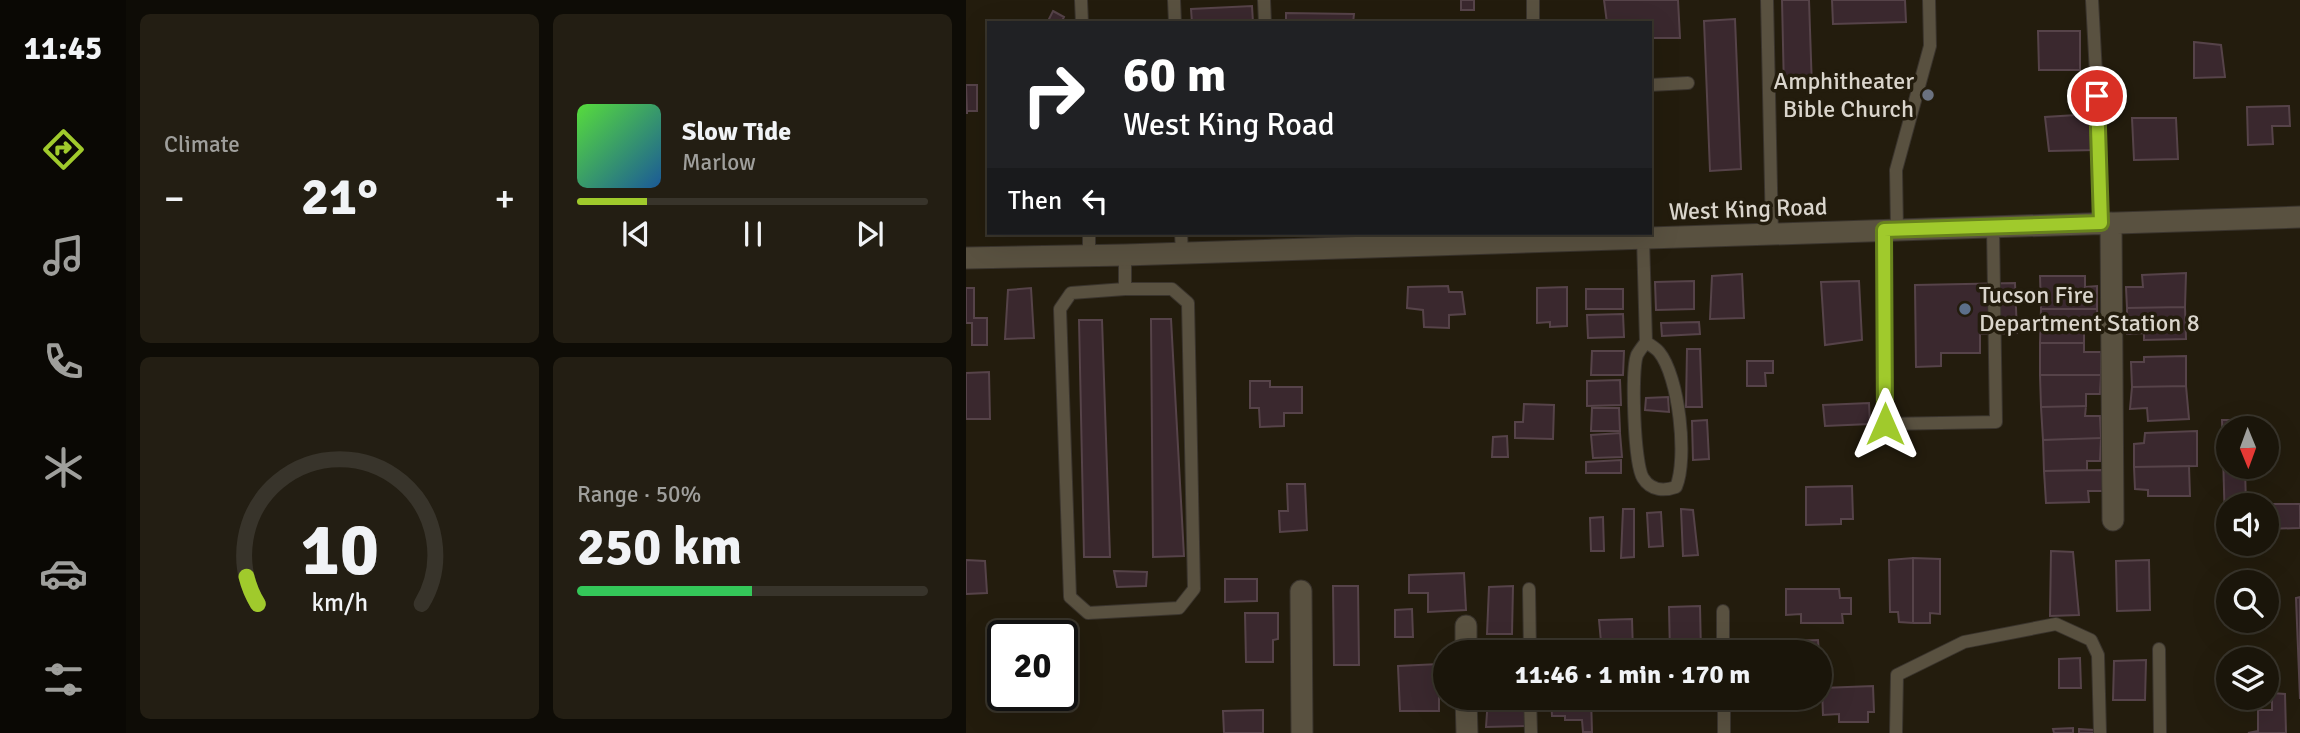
<!DOCTYPE html>
<meta charset="utf-8">
<style>
:root{--surface:#1a150a;--page:#231e13;--text:#f1f3f6;--muted:#9f9f9c;--line:#38342b;--accent:#a0ca2c}
body{margin:0;font-family:Signika,sans-serif;background:var(--page);color:var(--text);height:100vh;display:flex;flex-direction:column;font-size:26px;white-space:nowrap}
*{box-sizing:border-box;margin:0}
p{font-size:23px;color:var(--muted)}
.icon{flex:none;width:38px;height:38px;fill:none;stroke:currentColor;stroke-width:2;stroke-linecap:round;stroke-linejoin:round}
.map{position:relative;flex:1;overflow:hidden}
.side{display:flex;flex-direction:column;gap:14px;padding:14px;background:#0e0c06;width:840px}
.side>*{flex:none}
.top-card{position:absolute;left:21px;top:21px;width:665px;height:214px;border-radius:0px;box-shadow:0 7px 28px #0002,0 0 0 2px var(--line);background:#202124;color:#fff;overflow:hidden}
.needle{width:46px;rotate:179deg}
.tools{position:absolute;left:1250px;top:416px;display:grid;gap:14px}
.tools a{display:grid;place-items:center;width:63px;height:63px;border-radius:50%;background:var(--surface);box-shadow:0 7px 28px #0002,0 0 0 2px var(--line);font-size:35px}
.speed{position:absolute;left:21px;top:620px;display:flex;gap:14px;font-size:35px;font-weight:700;text-align:center}
.speed>*{display:grid;place-content:center;width:91px;height:91px;border-radius:50%;background:var(--surface);box-shadow:0 7px 28px #0002,0 0 0 2px var(--line);line-height:1}
.speed .limit{border:4px solid #111;border-radius:10px;background:#fff;color:#111}
.pin{position:absolute;display:grid;place-items:center;width:60px;height:60px;color:#fff;margin:-30px;border:4px solid #fff;border-radius:50%;box-shadow:0 2px 7px #0007}
.me{position:absolute;width:77px;margin:-38px;rotate:0deg;stroke-linejoin:round;filter:drop-shadow(0 0 5px #0008)}
.turn{display:flex;align-items:center;gap:24px;height:147px;padding:0 21px;font-size:32px}
.turn .icon{width:91px;height:91px;stroke-width:2.5}
.turn b{display:block;font-size:49px;line-height:60px}
.then{display:flex;align-items:center;height:66px;padding:0 21px;background:#0003;gap:14px;font-size:26px}
.big{font-size:52px;font-weight:700;line-height:1.1}
.side .tile{flex:1;display:flex;flex-direction:column;justify-content:center;gap:10px;min-width:0;padding:0 24px;border-radius:10px;background:var(--page)}
.side .dial{align-items:center;gap:0}
.dial svg{height:182px;overflow:visible;fill:none;stroke:var(--line);stroke-width:7;stroke-linecap:round;text-anchor:middle}
.dial text{fill:var(--text);stroke:none}
.song{display:flex;align-items:center;gap:21px}
.cover{width:84px;height:84px;border-radius:10px;background:linear-gradient(135deg,hsl(110 70% 55%),hsl(210 70% 35%))}
.played{height:7px;border-radius:4px;background:linear-gradient(90deg,var(--accent) 20%,var(--line) 20%)}
.keys{display:flex;justify-content:space-around;direction:ltr}
.heat{display:flex;justify-content:space-between;align-items:center;font-size:38px;direction:ltr}
.charge{height:10px;border-radius:5px;background:linear-gradient(90deg,#34c759 50%,var(--line) 0)}
.side .tiles{flex:1;display:grid;gap:14px;grid-template-columns:repeat(2,1fr)}
.trip{position:absolute;left:467px;top:640px;width:399px;height:70px;border-radius:35px;background:var(--surface);box-shadow:0 7px 28px #0002,0 0 0 2px var(--line);font-weight:700;line-height:70px;text-align:center}
main{display:flex;flex:1;min-height:0}
.dock{display:flex;flex-direction:column;width:126px;justify-content:space-around;align-items:center;background:#0a0804;color:var(--muted)}
.dock .icon{width:49px;height:49px}
.dock .current{color:var(--accent)}
.dock b{font-size:32px;color:var(--text)}
.map>svg:first-child{display:block}
</style>
<main>
<nav class="dock">
<b>11:45</b>
<svg class="icon current" aria-label="directions" viewBox="0 0 24 24"><path d="M12 3l9 9-9 9-9-9zM9 14v-3h6M13 9l2 2-2 2"/></svg>
<svg class="icon" aria-label="music" viewBox="0 0 24 24"><path d="M9 18V5l10-2v13"/><circle cx="6" cy="18" r="3"/><circle cx="16" cy="16" r="3"/></svg>
<svg class="icon" aria-label="phone" viewBox="0 0 24 24"><path d="M5 4h4l2 5-3 2q2 4 5 5l2-3 5 2v4C11 20 4 13 5 4z"/></svg>
<svg class="icon" aria-label="climate" viewBox="0 0 24 24"><path d="M12 3v18M4 7l16 10M4 17L20 7"/></svg>
<svg class="icon" aria-label="car" viewBox="0 0 24 24"><path d="M5 17H2v-5l4-1 3-4h7l3 4 3 1v5h-3M9 17h6M6 11h13"/><circle cx="7" cy="17" r="2"/><circle cx="17" cy="17" r="2"/></svg>
<svg class="icon" aria-label="filters" viewBox="0 0 24 24"><path d="M4 7h16M4 17h16"/><circle cx="9" cy="7" r="2"/><circle cx="15" cy="17" r="2"/></svg>
</nav>
<section class="side">
<div class="tiles">
<div class="tile"><p>Climate</p>
<div class="heat"><a>−</a><b class="big">21°</b><a>+</a></div>
</div>
<div class="tile">
<div class="song"><i class="cover"></i><div><b>Slow Tide</b><p>Marlow</p></div></div>
<div class="played"></div>
<div class="keys"><svg class="icon" aria-label="previous" viewBox="0 0 24 24"><path d="M18 5L8 12l10 7zM5 5v14"/></svg><svg class="icon" aria-label="pause" viewBox="0 0 24 24"><path d="M8 5v14M16 5v14"/></svg><svg class="icon" aria-label="next" viewBox="0 0 24 24"><path d="M6 5l10 7-10 7zM19 5v14"/></svg></div>
</div>
<div class="tile dial"><svg viewBox="0 0 100 80">
<path d="M14 69A42 42 0 1 1 86 69"/>
<path d="M14 69A42 42 0 0 1 9 57" stroke="#a0ca2c"/>
<text x="50" y="56" font-size="32" font-weight="700">10</text>
<text x="50" y="72" font-size="11">km/h</text>
</svg></div>
<div class="tile"><p>Range · 50%</p><b class="big">250 km</b><div class="charge"></div></div>
</div>
</section>
<div class="map">
<svg width="1334" height="733" viewBox="0 0 1334 733">
<rect width="100%" height="100%" fill="#231c0d"/>
<path fill="#3a282e" stroke="#564349" stroke-width="2" d="M495 0H508V10H495Z
M638 0H712L714 38H684V23H641Z
M816 0H843L846 89H818Z
M866 0H939L940 22 867 24Z
M286 6 287 23H226L225 9Z
M87 11 98 17 95 23H81Z
M320 13 388 14 387 23H320Z
M769 19 775 169 744 171 738 21Z
M1072 31H1114V70H1073Z
M1228 42 1255 45 1259 77 1228 78Z
M0 85H11V111H1V114Z
M1323 106 1324 126H1306L1307 144 1282 145 1281 107Z
M1126 114 1130 150 1083 151 1079 117Z
M1166 118H1210L1212 159 1168 160Z
M1220 273 1219 307 1161 308 1160 287H1177L1176 275Z
M776 274 778 318 744 319 746 276Z
M1074 276H1119V287L1131 286V309H1075Z
M728 281V309L690 310 689 282Z
M893 281 896 340 859 345 855 282Z
M1049 283 1051 333 1014 334V353H975V366L950 367 949 285Z
M482 286 483 292H496L499 314 483 315V328L458 327 457 310 441 308 442 287Z
M601 287V326L584 327V322L571 323V288Z
M0 288H8V318H21V345H6V323H0Z
M65 288 68 338 39 339 42 290Z
M620 289H657V309H620Z
M1219 307 1220 339 1178 340V333L1161 334V308Z
M1075 309H1131L1132 329H1118V343H1074Z
M657 314 658 337 622 338 621 315Z
M185 319H205L218 556 187 557Z
M113 320H136L144 557H118Z
M733 322 734 334 696 336 695 323Z
M1074 343H1118V352H1135V375H1074Z
M721 349H734L736 407H720Z
M626 351H658L657 375H625Z
M1220 356V386L1166 387 1165 362H1178V357Z
M781 361H807V373H799L800 386H781Z
M23 372 24 419H0V373Z
M1074 375H1135L1134 394H1120V406L1075 407Z
M654 380 655 405 621 406V381Z
M284 381H304V387H336V413H318V426L294 427 293 408H284Z
M1220 386 1223 419 1182 421 1181 408 1164 409 1166 387Z
M702 397 703 412 679 410 680 398Z
M903 403 904 424 859 426 857 405Z
M558 404 588 405 587 439 549 438V422H557Z
M1120 406 1119 416H1134L1135 438 1077 440 1075 407Z
M626 408H653L654 431H625Z
M741 420 743 459 727 460 726 421Z
M1256 420H1278V429H1262V467H1279L1280 506H1262V524H1259Z
M1231 431V466L1168 467V444L1178 443 1179 433Z
M654 433 656 457 627 458 625 435Z
M541 436 542 457H526L527 437Z
M1135 438 1134 461H1121V470L1078 471 1077 440Z
M655 460V473H620V462Z
M1223 466 1224 496H1182V490L1169 489 1168 467Z
M1136 470 1137 491H1122L1123 502 1080 503 1078 471Z
M321 484H339L341 530 314 532 313 511H322Z
M886 486 887 519H875V524L840 525V487Z
M1290 504H1334V528L1300 529V506Z
M657 509H668V557L655 558Z
M715 509 727 510 732 555 717 556Z
M695 512 697 546 683 547 681 513Z
M637 517 638 551H625L624 518Z
M1085 551 1107 552 1113 615 1084 616Z
M947 558V623L933 622 932 612H924L923 560Z
M947 558 974 559V614L964 613V623H947Z
M0 560 19 561 21 593 0 594Z
M1183 560 1184 610 1151 611 1150 561Z
M148 571 181 572 180 586 151 587Z
M498 573 500 610 462 612V593H443V575Z
M259 579H291V601L259 602Z
M367 586H392L393 665H368Z
M547 586 546 634H521L523 587Z
M820 589H873L874 598H885V614H876L877 623H835V614L820 615Z
M1334 597V699L1330 598Z
M734 606 735 653H704L703 607Z
M446 609 447 637H429V610Z
M279 613H312V639L307 640V662H280Z
M666 619 667 653H636L633 620Z
M852 640 853 653H826L825 641Z
M1114 658 1115 688H1093V659Z
M1180 660 1179 700H1147L1148 661Z
M473 664V711H434L432 666Z
M907 686 908 712H902V722H873V714L857 715 856 688Z
M1306 693 1319 694 1320 733H1282L1292 731V710H1306Z
M522 698H562L561 726 520 727Z
M585 698H625L626 732H617L616 720H599V716H586Z
M297 710V733H258L257 711Z
M1107 728V733H1088L1087 729Z
M1113 729 1128 730V733H1113Z"/>
<g fill="none" stroke-linecap="round" stroke-linejoin="round">
<g stroke="#3a342d" stroke-width="14">
<path id="lane" d="M115 0 116 23
M208 0 209 23
M298 0 299 23
M567 0V23
M801 0 806 234
M1126 0 1134 147 1135 223
M684 85 722 83
M917 230 919 424 1030 422 1027 227
M931 230 930 170 964 46 963 0
M123 233V256
M215 233 216 253
M677 238 680 342C677 346 673 351 671 355 665 371 668 464 677 478 685 491 699 491 710 487 722 459 713 376 693 352 690 348 684 345 680 342
M159 255V289H206L222 303 228 589 213 608 122 613 104 597 94 309 105 293 159 289
M563 589 564 653
M757 611V653
M1193 649 1194 733
M564 698 565 733
M758 698V733
M930 733 931 675 998 642 1090 624 1125 640 1132 655 1134 733"/>
</g>
<g stroke="#3a342d" stroke-width="23">
<path id="street" d="M1145 223 1147 520
M0 258 159 255 1334 217
M335 591 336 733
M500 626V653
M500 698 501 733"/>
</g>
<use href="#lane" stroke="#595140" stroke-width="12"/>
<use href="#street" stroke="#595140" stroke-width="21"/>
</g>
<g fill="none" stroke-linecap="round" stroke-linejoin="round">
<g stroke="#68831d" stroke-width="18">
<path id="route" d="M919 424 918 230 1135 223 1131 96"/>
</g>
<use href="#route" stroke="#a0ca2c" stroke-width="12"/>
</g>
<circle fill="#6b7280" stroke="#231c0d" stroke-width="2.5" cx="962" cy="95" r="7"/>
<circle fill="#5c6f8a" stroke="#231c0d" stroke-width="2.5" cx="999" cy="309" r="7"/>
<g text-anchor="middle" dominant-baseline="central" stroke-width="7" stroke-linejoin="round" paint-order="stroke">
<g font-size="24" fill="#dad5cc" stroke="#231c0d" text-anchor="end">
<text x="948" y="81">Amphitheater<tspan x="948" dy="28">Bible Church</tspan></text>
<text x="1013" y="295" text-anchor="start">Tucson Fire<tspan x="1013" dy="28">Department Station 8</tspan></text>
</g>
<g font-size="24" fill="#dad5cc" stroke="#231c0d">
<text transform="translate(782 209) rotate(-2)">West King Road</text>
</g>
</g>
</svg>
<div class="tools">
<a><svg class="needle" viewBox="-14 -14 28 28"><path d="M0-13l5 13h-10z" fill="#e53935"/><path d="M0 13l5-13h-10z" fill="#9f9f9c"/></svg></a>
<a><svg class="icon" aria-label="sound" viewBox="0 0 24 24"><path d="M4 9h4l5-4v14l-5-4H4zM17 9q2 3 0 6"/></svg></a>
<a><svg class="icon" aria-label="search" viewBox="0 0 24 24"><circle cx="10" cy="10" r="6"/><path d="M15 15l6 6"/></svg></a>
<a><svg class="icon" aria-label="layers" viewBox="0 0 24 24"><path d="M12 4l9 5-9 5-9-5zM3 14l9 5 9-5"/></svg></a>
</div>
<div class="speed"><div class="limit">20</div></div>
<div class="pin" style="left:1131px;top:96px;background:#d93025"><svg class="icon" aria-label="arrive" viewBox="0 0 24 24"><path d="M6 21V4h12l-3 4 3 4H6"/></svg></div>
<svg class="me" style="left:919px;top:424px" viewBox="-20 -20 40 40"><path d="M0-17L14 15 0 8-14 15z" fill="#a0ca2c" stroke="#fff" stroke-width="4"/></svg>
<div class="trip">11:46 · 1 min · 170 m</div>
<div class="top-card">
<div class="turn"><svg class="icon" aria-label="right" viewBox="0 0 24 24"><path d="M7 20v-9h11M14 6l5 5-5 5"/></svg><div><b>60 m</b>West King Road</div></div>
<div class="then">Then<svg class="icon" aria-label="left" viewBox="0 0 24 24"><path d="M17 20v-9H6M10 6l-5 5 5 5"/></svg></div>
</div>
</div>
</main>
